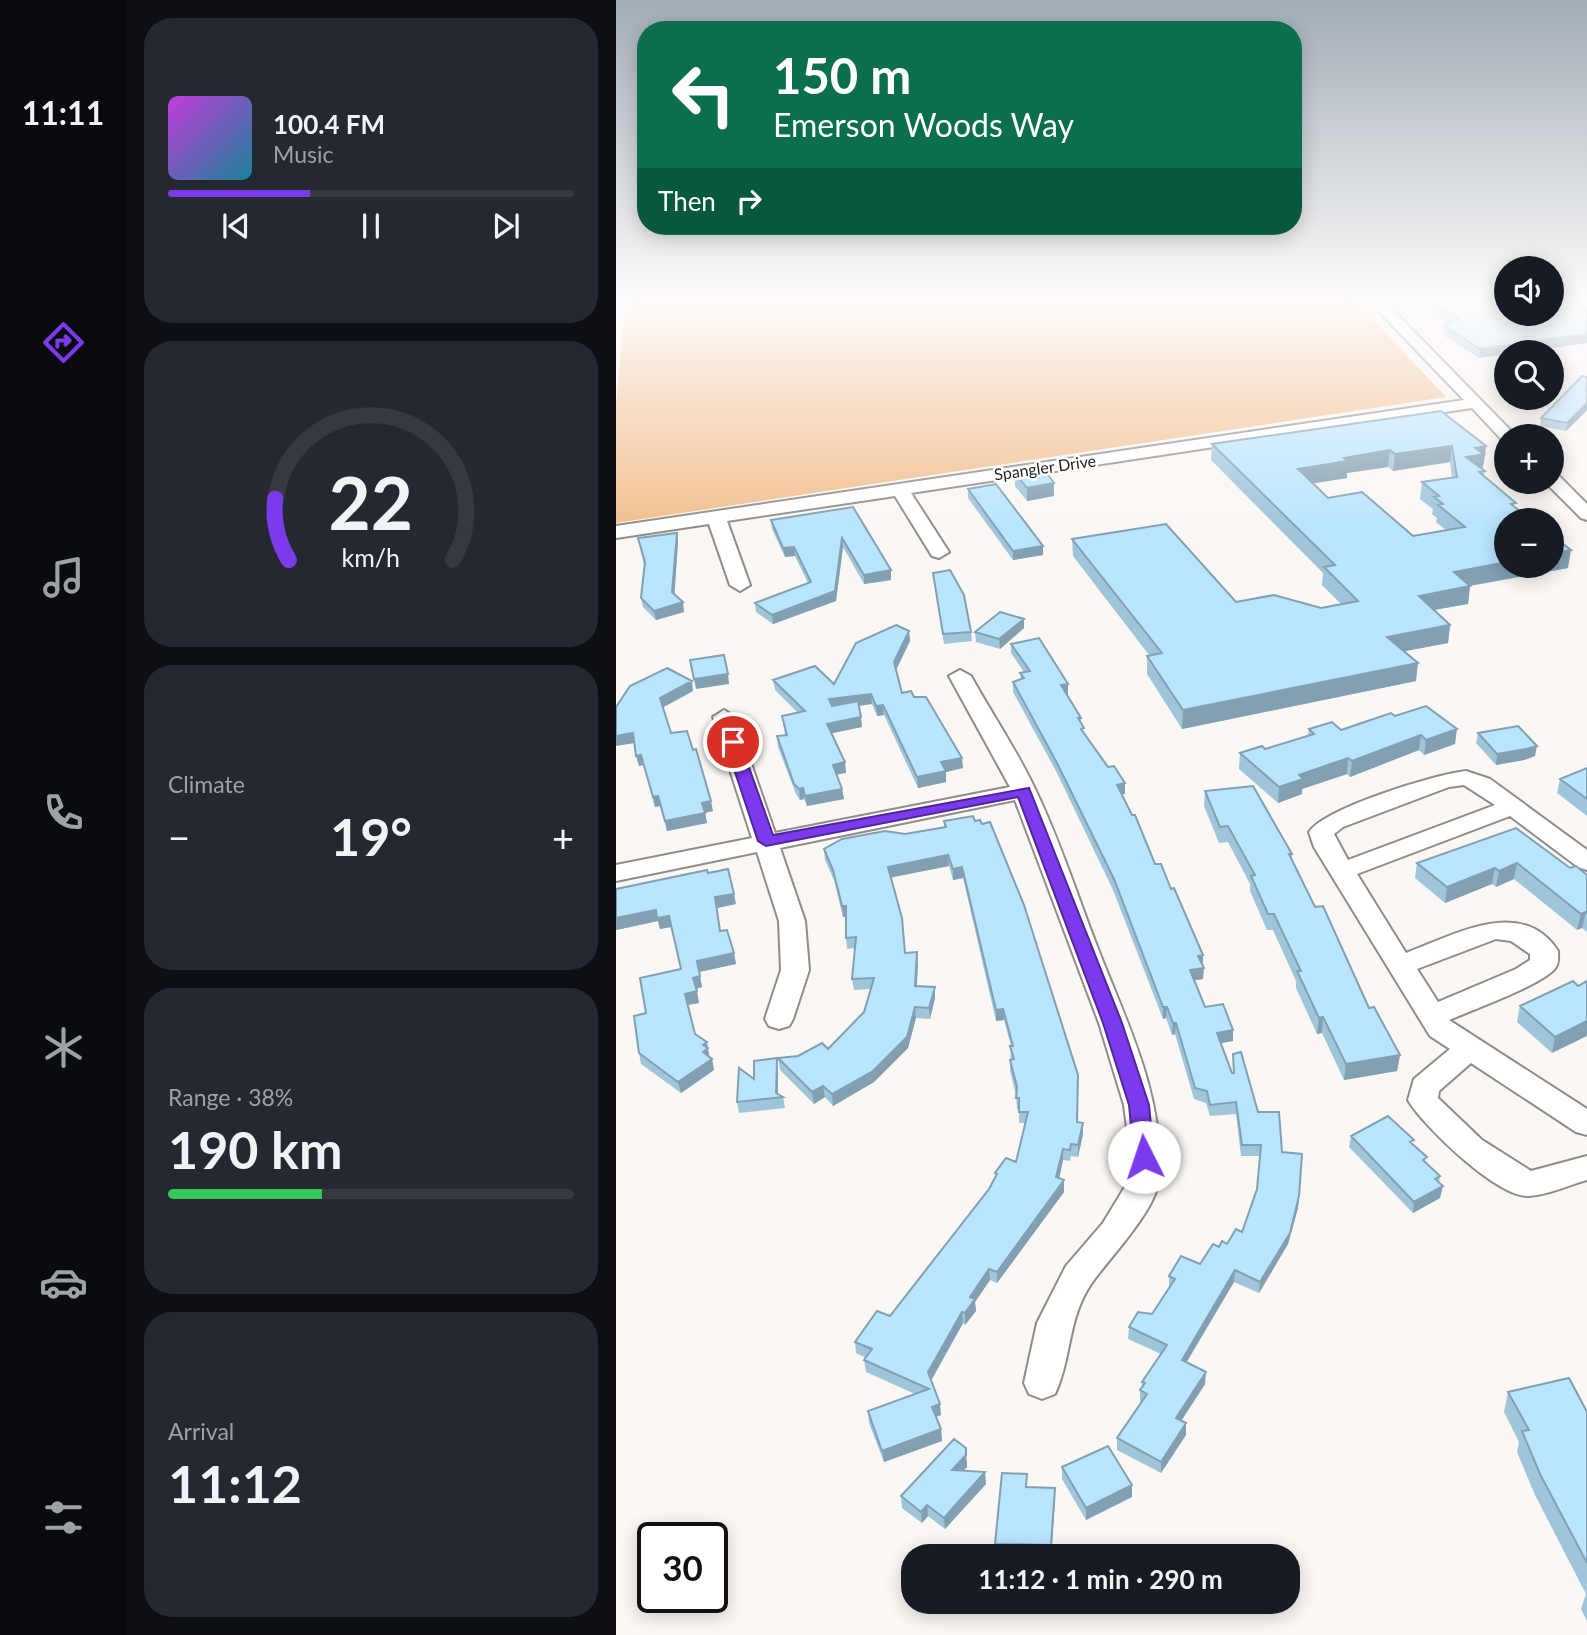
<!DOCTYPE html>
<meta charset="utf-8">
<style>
:root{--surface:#171b24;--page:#242831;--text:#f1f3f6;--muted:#9ea1a6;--line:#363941;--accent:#7c3aed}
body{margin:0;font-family:Lato,sans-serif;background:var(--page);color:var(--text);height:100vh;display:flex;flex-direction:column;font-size:26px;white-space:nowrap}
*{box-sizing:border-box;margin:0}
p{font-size:23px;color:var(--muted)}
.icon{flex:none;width:38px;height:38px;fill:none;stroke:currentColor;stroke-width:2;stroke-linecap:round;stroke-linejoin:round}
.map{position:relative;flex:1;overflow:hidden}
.side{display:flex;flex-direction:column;gap:18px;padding:18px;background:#0d0f14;width:490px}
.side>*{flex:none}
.hud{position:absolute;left:21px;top:21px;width:665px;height:214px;border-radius:28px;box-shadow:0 4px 18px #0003;background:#0b6e4f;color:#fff;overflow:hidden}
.fabs{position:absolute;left:878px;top:256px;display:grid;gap:14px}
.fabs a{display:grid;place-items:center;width:70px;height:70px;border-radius:50%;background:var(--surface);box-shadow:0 4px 18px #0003;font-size:35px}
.speed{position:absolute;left:21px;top:1522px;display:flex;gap:14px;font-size:35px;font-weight:700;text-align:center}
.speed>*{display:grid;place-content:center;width:91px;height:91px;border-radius:50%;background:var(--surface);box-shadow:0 4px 18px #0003;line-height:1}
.speed .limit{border:4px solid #111;border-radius:10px;background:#fff;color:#111}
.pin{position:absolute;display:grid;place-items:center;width:60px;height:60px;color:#fff;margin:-30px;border:4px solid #fff;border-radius:50%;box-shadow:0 2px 7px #0007}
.me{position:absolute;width:77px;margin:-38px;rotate:356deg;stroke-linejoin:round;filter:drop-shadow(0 0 5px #0008)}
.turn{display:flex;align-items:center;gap:24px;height:147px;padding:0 21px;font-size:32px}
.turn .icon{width:91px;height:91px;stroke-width:2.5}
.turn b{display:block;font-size:49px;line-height:60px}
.then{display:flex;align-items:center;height:66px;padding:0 21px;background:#0003;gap:14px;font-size:26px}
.big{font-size:52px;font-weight:700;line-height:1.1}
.side .card{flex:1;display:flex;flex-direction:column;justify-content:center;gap:10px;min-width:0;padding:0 24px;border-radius:28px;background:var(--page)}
.side .dial{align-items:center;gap:0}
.dial svg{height:182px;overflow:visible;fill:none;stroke:var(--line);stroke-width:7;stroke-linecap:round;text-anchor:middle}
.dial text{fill:var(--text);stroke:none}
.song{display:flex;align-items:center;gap:21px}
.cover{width:84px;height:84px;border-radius:10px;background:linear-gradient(135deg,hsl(290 70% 55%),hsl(190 70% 35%))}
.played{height:7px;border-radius:4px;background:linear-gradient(90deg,var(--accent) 35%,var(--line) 35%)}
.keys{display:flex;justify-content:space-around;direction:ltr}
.heat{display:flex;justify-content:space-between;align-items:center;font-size:38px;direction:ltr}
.charge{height:10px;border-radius:5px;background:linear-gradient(90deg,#34c759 38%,var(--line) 0)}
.trip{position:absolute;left:285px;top:1544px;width:399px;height:70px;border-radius:28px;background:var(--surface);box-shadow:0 4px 18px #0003;font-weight:700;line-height:70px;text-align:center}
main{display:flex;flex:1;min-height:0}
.tabs{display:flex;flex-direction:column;width:126px;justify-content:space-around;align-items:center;background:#090b0e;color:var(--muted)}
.tabs .icon{width:49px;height:49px}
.tabs .active{color:var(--accent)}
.tabs b{font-size:32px;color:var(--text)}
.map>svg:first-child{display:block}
</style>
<main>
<nav class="tabs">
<b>11:11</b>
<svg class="icon active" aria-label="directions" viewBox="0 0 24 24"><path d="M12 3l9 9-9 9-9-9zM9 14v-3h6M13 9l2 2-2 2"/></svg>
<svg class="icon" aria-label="music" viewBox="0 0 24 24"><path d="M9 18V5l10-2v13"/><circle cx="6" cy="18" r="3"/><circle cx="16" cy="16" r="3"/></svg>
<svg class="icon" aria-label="phone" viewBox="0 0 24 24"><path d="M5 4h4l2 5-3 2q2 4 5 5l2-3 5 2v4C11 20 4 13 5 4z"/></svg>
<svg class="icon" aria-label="climate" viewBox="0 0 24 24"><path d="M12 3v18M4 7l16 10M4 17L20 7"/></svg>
<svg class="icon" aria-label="car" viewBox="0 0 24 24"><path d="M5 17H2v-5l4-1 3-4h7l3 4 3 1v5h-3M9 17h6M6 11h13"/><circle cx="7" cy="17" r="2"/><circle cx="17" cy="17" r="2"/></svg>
<svg class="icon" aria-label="filters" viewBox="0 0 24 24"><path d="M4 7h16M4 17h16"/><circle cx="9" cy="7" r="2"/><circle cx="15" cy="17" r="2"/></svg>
</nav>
<section class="side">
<div class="card">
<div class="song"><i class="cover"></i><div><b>100.4 FM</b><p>Music</p></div></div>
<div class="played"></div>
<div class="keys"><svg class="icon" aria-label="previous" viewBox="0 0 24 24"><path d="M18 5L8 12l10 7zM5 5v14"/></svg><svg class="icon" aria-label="pause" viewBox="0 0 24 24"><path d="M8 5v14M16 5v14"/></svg><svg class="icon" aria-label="next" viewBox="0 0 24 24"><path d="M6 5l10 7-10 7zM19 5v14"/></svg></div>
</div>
<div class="card dial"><svg viewBox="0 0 100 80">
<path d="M14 69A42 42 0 1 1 86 69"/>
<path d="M14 69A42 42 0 0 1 8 42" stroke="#7c3aed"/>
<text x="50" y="56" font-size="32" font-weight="700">22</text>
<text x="50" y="72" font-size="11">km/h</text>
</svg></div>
<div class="card"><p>Climate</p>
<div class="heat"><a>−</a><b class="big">19°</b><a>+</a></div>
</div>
<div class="card"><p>Range · 38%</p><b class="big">190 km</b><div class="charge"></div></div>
<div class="card"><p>Arrival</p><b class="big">11:12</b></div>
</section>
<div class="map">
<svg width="971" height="1635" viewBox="0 0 971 1635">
<rect width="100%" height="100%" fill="#faf7f4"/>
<path fill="#f2bf8f" d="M10 299H737L830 397 0 523V403Z"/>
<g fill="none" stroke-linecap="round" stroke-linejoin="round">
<g stroke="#8f8c8a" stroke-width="4">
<path id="minor" d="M751 299H766L900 436H891V441L886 440 856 408 295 493 333 552 323 558 316 556 279 496 111 521 134 585 124 591 114 585 93 524 0 538V526L848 400Z
M936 474 942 475 971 504V520L965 518 930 483 936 481Z
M344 670 355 676C376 714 402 752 420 791 446 845 464 904 486 959 514 1029 551 1106 542 1183 539 1211 491 1261 475 1284 451 1320 456 1358 439 1394L426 1399 413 1394 408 1383 421 1323 450 1266 487 1223 510 1185 511 1128 508 1105 483 1023 399 800 164 848 189 921 193 970 177 1019 173 1026 163 1029 153 1026 149 1019 165 970 163 921 141 852 0 881V865L136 838 97 717 108 710 119 717 159 833 394 787 333 676Z
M850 771 874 779 971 850V870L962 867 894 816 741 874 790 953C836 936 906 895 942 951 942 957 943 962 940 967 931 983 854 1011 833 1020L971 1109V1135L960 1132 855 1063 823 1091 822 1098 866 1140 915 1171 971 1156V1180C953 1185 932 1195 913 1196 882 1198 807 1126 792 1100L798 1079 834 1049 814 1036 698 847 693 832C709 808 820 774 850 771ZM848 785 879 805 732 860 718 834 727 827 833 787ZM880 939 895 941 914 954V960L900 969 822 1002 801 969Z"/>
</g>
<use href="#minor" fill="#fff" fill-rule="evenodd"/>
</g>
<path fill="#9fc5db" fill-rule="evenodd" d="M798 299H891L970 310 971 311V343L909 352H891V354L863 358 827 335 828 326H829L830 322H832Z
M971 377V410L950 431 924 426 925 418Z
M825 411 868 462 866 469 869 471 868 476 900 508 952 568 854 586 852 604 818 610 834 625 832 643 788 651 800 681 566 729 531 674V656L533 655 457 556 456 539 620 602 705 608 725 604 706 585 707 573 595 460 596 444ZM834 462 836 477 806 482 804 499 817 509 816 514 821 518 820 522 830 530 797 536 712 498 697 483 731 478V473L772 467 777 471Z
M399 473 438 483V496L411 501 399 486Z
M352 489 427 546V555L397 560 352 498Z
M237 507 275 570V580L248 584 227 547 220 601 157 624 140 612 139 603 192 583 179 556 169 557 156 529 155 520Z
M61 533 62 542 58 594 68 612 40 620 27 607 25 598 28 565 22 538Z
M317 573 355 632 356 641 328 644Z
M408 619V628L384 649 360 642 359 632Z
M293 631 294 641 280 670 286 693 298 697 347 768 330 772V782L302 788 268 715 261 716 256 704 243 706 246 727 216 733 229 762 230 773 221 774 226 789 228 799 191 806 188 799 184 800 180 794 162 747 161 736 169 735 166 716 182 713 159 690 157 680 218 684Z
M395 644 452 694H451L465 718V724L468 734 509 794H506L539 864 555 889 587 955V979L578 980 589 1007 617 1041 605 1043 616 1073H617V1054L642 1112 666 1152 683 1196 682 1208 672 1244 643 1293 618 1282 571 1362 589 1384 565 1421 570 1423V1435L545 1473 501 1450V1438L526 1402 524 1401V1390L526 1387V1382L545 1354 512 1339 513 1327 536 1314 553 1288V1276L584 1264 603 1247 611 1244 626 1232 641 1189 644 1156H625L620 1114 594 1116 590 1103 578 1099 559 1034 556 1035 550 1018 547 1019 497 890 441 773 397 692V682L405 679 404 673 408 672 395 653Z
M77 691 47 707 55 733 97 811 89 813 91 823 51 831 44 806 39 807 27 765 23 766 18 743 0 707Z
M779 716 839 744 808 755 803 750 734 777 731 774 686 789V794L662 803 623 769 624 753 649 749 692 735 693 729 725 730Z
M862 733 919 756 908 760 880 765 860 743Z
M971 768V816L941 793 944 779Z
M589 791 676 854V860L699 907 753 1008 784 1055 781 1071 728 1080 706 1033 701 1034 680 988V981L657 930H651L634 891V884L612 842 603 843 588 806Z
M328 821 467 1134 462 1157 455 1156 454 1161 447 1160 443 1179 448 1180V1192L381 1283 374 1280 359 1302 360 1311 349 1325 347 1323 315 1381 325 1415 320 1417 325 1429 326 1441 268 1462 253 1423 252 1411 299 1394 250 1372 248 1360 250 1358 240 1353 239 1342 274 1316 373 1189 379 1179V1173L400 1162 409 1123H403V1110L401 1109 400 1095 394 1071 395 1046 388 1020 380 1021 347 878 337 880 333 866 274 877 289 953 302 963 301 986 319 987V998L314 1019 300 1018 292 1048 258 1082 217 1106 209 1097 198 1104 164 1070 162 1058 182 1056 212 1049 248 1012 255 989 238 990 236 979 239 948 231 949 230 938V917H227L218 880 209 860 208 849 328 827Z
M900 828 954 868 971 875V932L966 928 961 930 898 879 880 887 876 884 829 903 799 878 801 863Z
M92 873 120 904 101 908 104 931 118 953 120 964 83 972 86 987 80 989 83 1003 72 1005 79 1034 93 1054V1057L96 1059 98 1070 65 1093 25 1064 23 1053 30 1013 65 969 55 927 44 929 42 921 0 930V889Z
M957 981 936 1053 901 1022 904 1006Z
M162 1070V1094L167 1097 169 1108 123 1113 121 1102 138 1079Z
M735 1136 797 1145 810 1163 824 1176 823 1183 824 1198 797 1213 733 1147Z
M892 1392 971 1412V1621L965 1609 970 1594 919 1495 901 1452 903 1442 888 1412Z
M351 1460V1467L347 1471 369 1472 370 1484 329 1529 312 1516 306 1523 286 1508 285 1496Z
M446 1467 516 1485V1497L470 1520 446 1479Z
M412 1487 439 1488V1500L435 1556 380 1555 379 1544Z"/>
<path fill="#82a0b2" d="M971 301V310L956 312 958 303Z
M971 334V343L909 352H891V354L863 358 864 349Z
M971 403V410L950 431 951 423Z
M836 446 834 462 777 471 779 454Z
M870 446 868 462 866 470 850 457 859 448Z
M774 450 772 467 731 473V478L681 486 682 469 728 458Z
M438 483V496L411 501V488Z
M61 533 62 542 58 602 56 592Z
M226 538 227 547 220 601 157 624 156 615 219 591Z
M427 546V555L397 560V551Z
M178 547 179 556 169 557 167 548Z
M955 550 952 568 836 589 838 572 891 562V565H936V554Z
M275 570V580L248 584V575Z
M854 586 852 604 800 613 803 596Z
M67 602 68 612 40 620 38 611Z
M408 619V628L384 649 383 639Z
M834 625 832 643 769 655 771 637Z
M293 631 294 641 279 672 278 662Z
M802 663 800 681 566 729 567 710Z
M112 674 113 684 80 689 78 679Z
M76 681 77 691 46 708 44 698Z
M452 684V694L446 695 445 685Z
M255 694 256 704 214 709 213 699Z
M267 705 268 715 261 716 260 706Z
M245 717 246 727 212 734 211 724Z
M841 729 839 744 808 755 810 740Z
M17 733 19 743 0 746V736Z
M805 735 803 750 734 777 736 761Z
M921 746 919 756 908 760 880 765 881 754Z
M25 755 27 765 23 766 20 756Z
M346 758 347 768 330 772V782L302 788 301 777 325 762Z
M732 758 731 774 686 789V794L662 803 663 787 683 775Z
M229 762 230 773 218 775 217 765Z
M509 783V794L501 795V785Z
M187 788 188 799 184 800 183 789Z
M226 789 228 799 191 806 189 796Z
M42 796 44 806 39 807 37 797Z
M95 801 97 811 88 813 86 803Z
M89 813 91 823 51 831 49 821Z
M332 855 333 866 273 878 272 867Z
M901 863 898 879 880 887 883 871Z
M346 867 347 878 337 880V869Z
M879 868 876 884 829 903 831 887Z
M118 894 120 904 101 908 99 897Z
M226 906H230L231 917H227Z
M40 910 53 916 55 927 44 929 42 921 0 930V918Z
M970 912 966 928 961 930 965 914Z
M301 952 302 963 300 997 299 986Z
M118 953 120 964 83 972 81 961Z
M587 955V966L582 956Z
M588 968 587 979 573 981 574 970Z
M84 976 86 987 79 989 77 978Z
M319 987V998L314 1019 313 1008Z
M81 991 83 1003 71 1005 69 994Z
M299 1007 300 1018 292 1048 258 1082 217 1106 216 1094Z
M547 1007H551L550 1018 547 1019Z
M387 1009 388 1020 380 1021V1010Z
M707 1017 706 1033 701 1034 703 1018Z
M971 1021V1036L936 1053 939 1037Z
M557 1023H560L559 1034 556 1035Z
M617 1030V1041L600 1044 601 1033Z
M91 1042 94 1060 89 1063 87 1045Z
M784 1055 781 1071 728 1080 730 1064Z
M161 1058 162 1070V1098L160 1093Z
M96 1059 98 1070 65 1093 62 1082Z
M207 1086 209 1097 198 1104 196 1092Z
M467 1123V1134L462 1157V1145Z
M447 1149V1160L441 1189 440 1177Z
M448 1180V1192L381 1283V1272Z
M827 1186 824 1198 797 1213 798 1202Z
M683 1196 682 1208 672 1244 643 1293 644 1282Z
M373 1269 374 1280 359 1302 360 1311 349 1325V1313L354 1297Z
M619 1270 618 1282 565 1371 566 1360Z
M346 1312 347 1323 313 1384 312 1372Z
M590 1372 589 1384 560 1429V1418Z
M324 1404 325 1415 317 1418 316 1407Z
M570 1423V1435L545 1473V1462Z
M325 1429 326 1441 268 1462 266 1451Z
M350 1448 351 1467 337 1482 336 1470Z
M369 1472 370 1484 329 1529 328 1518Z
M516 1485V1497L470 1520V1508Z
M439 1488V1500L435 1556V1545Z
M311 1505 312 1516 306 1523 305 1512Z"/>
<path fill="#b9e5ff" stroke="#82a0b2" stroke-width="2" fill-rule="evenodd" d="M812 299H891V313H936V299H971V301L958 303 971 311V334L864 349 828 326 833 325 830 322 844 320Z
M966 376 971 377V403L951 423 925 418Z
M825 411 870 446 859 448 868 454 850 457 869 471 863 472 900 503 895 504 915 520H891V562L838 572 854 586 803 596 834 625 771 637 802 663 567 710 531 656 546 653 456 539 550 524 620 602 658 595 705 608 742 601 708 567 719 565 596 444ZM836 446 841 477 806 482 823 496 818 497 827 504 822 505 849 527 797 536 746 492 712 498 682 469 732 461 728 458 774 450 779 454Z
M427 468 438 483 411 488 399 473Z
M380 484 427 546 397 551 352 489Z
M237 507 275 570 248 575 226 538 219 591 156 615 139 603 195 582 178 547 167 548 155 520Z
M61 533 56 592 67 602 38 611 25 598 29 562 22 538Z
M936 536 955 550 936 554Z
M334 570 348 595 355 632 327 634 317 573Z
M384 612 408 619 383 639 359 632Z
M280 625 293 631 278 662 286 693 295 691 298 697H310L346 758 325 762 330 771 301 777 267 705 260 706 255 694 213 699 216 706 242 701 245 717 211 724 229 762 217 765 226 789 189 796 187 788 183 789 178 784 161 736 171 735 166 716 189 711 157 680 199 666 218 684 240 643Z
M423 638 452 684 445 685 465 718H462L468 728 465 729 492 767 498 766 509 783 501 785 516 815H519L539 864H545L555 889 558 888 587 955 582 956 588 968 574 970 589 1007 607 1004 617 1030 601 1033 616 1073H618L617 1054 625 1052 642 1112H663L666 1152 686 1154 683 1196 674 1233 644 1282 619 1270 566 1360 590 1372 560 1418 570 1423 545 1462 501 1438 531 1394 524 1390 529 1383 526 1382 551 1345 513 1327 522 1312 536 1314 559 1279 553 1276 565 1256 584 1264 597 1244 603 1247 606 1241 611 1244 620 1229 626 1232 641 1189 645 1145H626L620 1102 594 1105 591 1091 579 1088 560 1023H557L551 1007H547L498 879 441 763 397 682 408 678 404 673 414 671 395 644Z
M108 655 112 674 78 679 74 660Z
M51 668 76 681 44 698 55 733 71 731 77 750 80 749 95 801 86 803 89 813 49 821 42 796 37 797 25 755 20 756 17 733 0 736V707L14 686Z
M810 706 841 729 810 740 805 735 736 761 732 758 683 775 687 779 663 787 624 753 646 746 649 749 698 734 693 729 716 722 725 730 775 713 779 716Z
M902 726 921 746 910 749 881 754 862 733Z
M971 768V799L944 779Z
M637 786 676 854H673L699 907 707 906 753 1008 758 1007 784 1055 730 1064 707 1017 703 1018 681 971H685L658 914H652L635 876 639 875 612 826 604 827 589 791Z
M357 816 359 821 364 820 366 824 374 822 408 905 462 1075 461 1122 467 1123 462 1145 455 1144 454 1150 447 1149 440 1177 448 1180 381 1272 373 1269 354 1297 359 1299 349 1313 346 1312 312 1372 324 1404 316 1407 325 1429 266 1451 252 1411 313 1389 248 1360 256 1349 239 1342 261 1311 274 1316 373 1189 381 1174 379 1173 390 1158 400 1162 412 1112H403V1098H400L401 1087 394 1060 398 1059 394 1046H397L387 1009 380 1010 346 867 337 869 332 855 272 867 286 918 289 953 301 952 299 986 319 987 313 1008 299 1007 291 1037 257 1071 216 1094 207 1086 196 1092 162 1058 182 1056 206 1043 212 1049 248 1012 258 978 236 979 240 937 230 938V906H226L217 870 208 849 226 839 269 831 289 834 330 827 328 821Z
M900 828 954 868 960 866 971 875V913L970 912 965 914 901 863 883 871 879 868 831 887 801 863Z
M112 869 118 894 99 897 104 931 111 930 118 953 81 961 84 976 77 978 81 991 69 994 79 1034 91 1042 87 1045 92 1048 87 1052 96 1059 62 1082 23 1053 18 1016 30 1013 24 978 65 969 53 916 41 918 40 910 0 918V889L91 870 92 873Z
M957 981 962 986 971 981V1021L939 1037 904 1006Z
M161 1058 160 1093 167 1097 121 1102 123 1068 138 1079V1061Z
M772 1116 798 1140 794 1142 811 1157 807 1160 824 1176 819 1179 827 1186 798 1202 735 1136Z
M953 1378 971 1412V1563L924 1474 906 1431 913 1430 892 1392Z
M338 1439 350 1448V1455L336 1470 369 1472 328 1518 311 1505 305 1512 285 1496Z
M492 1446 516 1485 470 1508 446 1467Z
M386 1473 411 1474 410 1487 439 1488 435 1545 379 1544Z"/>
<linearGradient id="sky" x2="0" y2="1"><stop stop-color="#a1acb6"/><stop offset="0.57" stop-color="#fdfbfa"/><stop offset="1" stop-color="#fdfbfa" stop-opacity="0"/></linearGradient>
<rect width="971" height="528" fill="url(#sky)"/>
<path fill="#7c3aed" stroke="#51269a" stroke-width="2" d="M117 738 124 742 157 835 413 788 506 1023 533 1105 538 1157 535 1162H521L518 1157 513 1105 487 1023 402 797 150 846 142 841 109 742Z"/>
<g text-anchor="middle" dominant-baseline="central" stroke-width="5" stroke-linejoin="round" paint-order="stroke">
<g font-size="16" fill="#1f1e1d" stroke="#fff">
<text transform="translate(429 467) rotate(-8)">Spangler Drive</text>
</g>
</g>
</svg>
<div class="fabs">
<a><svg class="icon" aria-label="sound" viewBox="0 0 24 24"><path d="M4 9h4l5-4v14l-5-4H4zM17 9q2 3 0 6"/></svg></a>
<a><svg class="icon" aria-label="search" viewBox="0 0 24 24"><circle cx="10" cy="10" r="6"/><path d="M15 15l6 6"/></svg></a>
<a>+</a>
<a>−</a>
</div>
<div class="speed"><div class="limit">30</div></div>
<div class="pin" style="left:117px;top:742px;background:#d93025"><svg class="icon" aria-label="arrive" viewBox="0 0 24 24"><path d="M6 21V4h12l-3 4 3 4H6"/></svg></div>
<svg class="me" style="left:528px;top:1157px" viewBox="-20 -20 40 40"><circle r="19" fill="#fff"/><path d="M0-13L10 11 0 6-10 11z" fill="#7c3aed"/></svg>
<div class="trip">11:12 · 1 min · 290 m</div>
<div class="hud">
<div class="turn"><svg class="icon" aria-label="left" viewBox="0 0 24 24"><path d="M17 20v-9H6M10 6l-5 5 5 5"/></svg><div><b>150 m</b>Emerson Woods Way</div></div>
<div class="then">Then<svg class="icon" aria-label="right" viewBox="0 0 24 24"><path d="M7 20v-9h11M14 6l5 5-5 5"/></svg></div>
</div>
</div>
</main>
